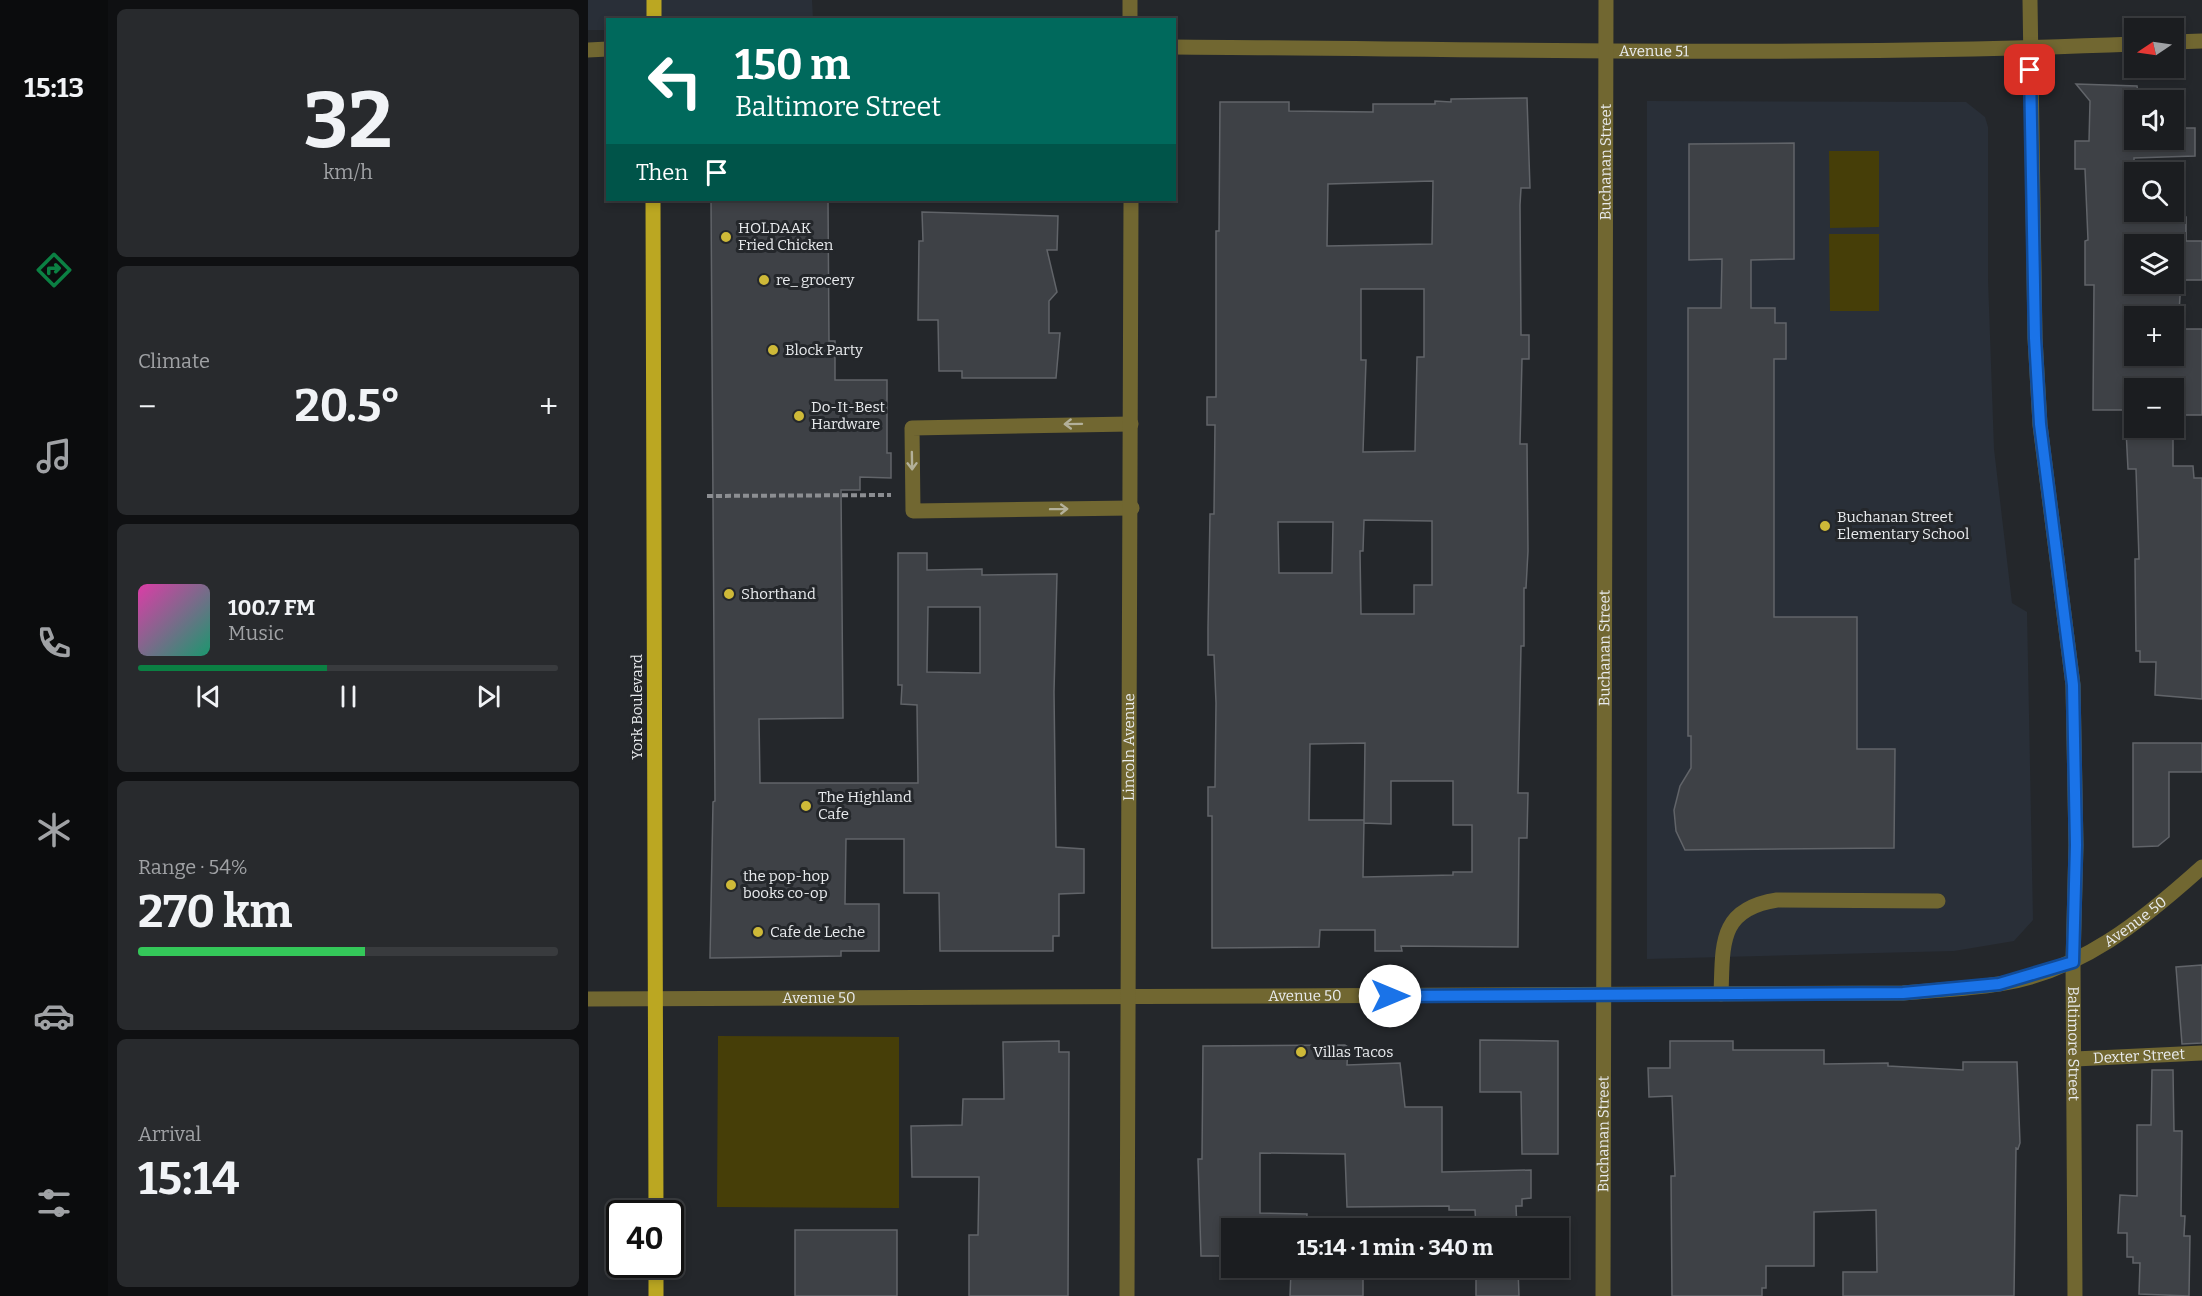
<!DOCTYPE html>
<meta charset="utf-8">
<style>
:root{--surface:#1b1d20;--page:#282a2d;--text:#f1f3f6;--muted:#a0a2a5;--line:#393b3e;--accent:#0b8043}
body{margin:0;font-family:Bitter,serif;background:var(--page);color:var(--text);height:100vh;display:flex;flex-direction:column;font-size:22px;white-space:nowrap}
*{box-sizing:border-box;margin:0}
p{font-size:20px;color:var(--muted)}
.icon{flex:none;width:33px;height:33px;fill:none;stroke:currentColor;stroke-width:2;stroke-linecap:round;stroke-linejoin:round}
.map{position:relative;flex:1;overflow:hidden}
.details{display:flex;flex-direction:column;gap:9px;padding:9px;background:#0f1012;width:480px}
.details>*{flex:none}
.hud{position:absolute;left:18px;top:18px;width:570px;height:183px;border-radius:0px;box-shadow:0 3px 9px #0003,0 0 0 2px var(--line);background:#00695c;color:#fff;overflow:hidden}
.needle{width:39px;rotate:257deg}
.tools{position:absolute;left:1536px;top:18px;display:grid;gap:12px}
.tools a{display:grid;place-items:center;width:60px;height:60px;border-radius:0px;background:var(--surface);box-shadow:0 3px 9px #0003,0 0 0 2px var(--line);font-size:30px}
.speed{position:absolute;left:18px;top:1200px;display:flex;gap:12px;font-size:30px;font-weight:700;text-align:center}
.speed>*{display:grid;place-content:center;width:78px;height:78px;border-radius:50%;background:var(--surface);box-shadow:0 3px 9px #0003,0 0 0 2px var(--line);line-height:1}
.speed .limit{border:3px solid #111;border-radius:9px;background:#fff;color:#111}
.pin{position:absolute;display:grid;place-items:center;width:51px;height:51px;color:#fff;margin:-26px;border-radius:12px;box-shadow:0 3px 9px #0006}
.me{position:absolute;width:66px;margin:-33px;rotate:90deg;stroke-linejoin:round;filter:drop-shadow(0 0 4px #0008)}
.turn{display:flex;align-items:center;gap:21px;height:126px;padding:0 30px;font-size:27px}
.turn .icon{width:78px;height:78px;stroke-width:2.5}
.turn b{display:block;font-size:42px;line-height:51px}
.then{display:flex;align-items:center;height:57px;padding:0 30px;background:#0003;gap:12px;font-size:22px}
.big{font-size:45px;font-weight:700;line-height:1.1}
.details .tile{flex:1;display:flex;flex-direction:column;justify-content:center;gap:9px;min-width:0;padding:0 21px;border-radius:9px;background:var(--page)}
.details .dial{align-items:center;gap:0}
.dial b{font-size:78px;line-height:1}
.song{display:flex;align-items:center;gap:18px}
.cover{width:72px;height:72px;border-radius:9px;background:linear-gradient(135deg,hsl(320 70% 55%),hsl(160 70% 35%))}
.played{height:6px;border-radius:3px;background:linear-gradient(90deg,var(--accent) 45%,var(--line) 45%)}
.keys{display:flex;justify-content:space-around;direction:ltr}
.heat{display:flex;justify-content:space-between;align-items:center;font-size:33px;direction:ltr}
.charge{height:9px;border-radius:4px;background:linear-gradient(90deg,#34c759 54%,var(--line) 0)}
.trip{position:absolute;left:633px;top:1218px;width:348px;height:60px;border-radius:0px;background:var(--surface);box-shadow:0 3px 9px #0003,0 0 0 2px var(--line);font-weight:700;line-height:60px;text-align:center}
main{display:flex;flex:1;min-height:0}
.tabs{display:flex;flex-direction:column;width:108px;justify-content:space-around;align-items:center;background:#0b0c0d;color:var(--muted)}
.tabs .icon{width:42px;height:42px}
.tabs .on{color:var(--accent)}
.tabs b{font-size:27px;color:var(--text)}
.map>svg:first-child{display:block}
</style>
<main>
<nav class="tabs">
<b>15:13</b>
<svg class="icon on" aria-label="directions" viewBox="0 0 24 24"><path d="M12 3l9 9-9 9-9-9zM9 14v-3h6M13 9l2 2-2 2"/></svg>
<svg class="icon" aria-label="music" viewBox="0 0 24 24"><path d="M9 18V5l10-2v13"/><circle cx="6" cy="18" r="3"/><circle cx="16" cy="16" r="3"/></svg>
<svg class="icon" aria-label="phone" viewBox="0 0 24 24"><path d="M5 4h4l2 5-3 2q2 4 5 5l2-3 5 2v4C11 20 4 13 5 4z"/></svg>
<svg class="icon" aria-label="climate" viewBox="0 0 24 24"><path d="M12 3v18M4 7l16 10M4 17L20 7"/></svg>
<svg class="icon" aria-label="car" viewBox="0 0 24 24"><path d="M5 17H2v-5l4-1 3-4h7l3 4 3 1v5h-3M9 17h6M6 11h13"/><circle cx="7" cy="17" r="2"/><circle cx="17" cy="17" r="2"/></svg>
<svg class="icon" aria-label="filters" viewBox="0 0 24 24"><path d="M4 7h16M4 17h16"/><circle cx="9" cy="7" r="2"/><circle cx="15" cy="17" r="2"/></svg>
</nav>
<section class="details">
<div class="tile dial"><b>32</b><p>km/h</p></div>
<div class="tile"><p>Climate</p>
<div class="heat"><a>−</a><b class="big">20.5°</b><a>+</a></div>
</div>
<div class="tile">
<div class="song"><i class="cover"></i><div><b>100.7 FM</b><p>Music</p></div></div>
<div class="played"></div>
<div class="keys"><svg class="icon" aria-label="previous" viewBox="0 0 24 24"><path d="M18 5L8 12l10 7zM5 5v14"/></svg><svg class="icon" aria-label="pause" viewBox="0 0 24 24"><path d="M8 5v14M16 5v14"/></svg><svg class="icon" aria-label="next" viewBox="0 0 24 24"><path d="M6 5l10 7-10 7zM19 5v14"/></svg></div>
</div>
<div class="tile"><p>Range · 54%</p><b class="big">270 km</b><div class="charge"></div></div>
<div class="tile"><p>Arrival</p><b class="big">15:14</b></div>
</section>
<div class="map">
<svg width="1614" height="1296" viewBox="0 0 1614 1296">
<rect width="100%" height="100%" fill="#24272b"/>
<path fill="#292f38" d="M0 0H224L225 19 20 20 19 30H0Z
M1059 101 1378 102 1397 117 1400 127V279L1406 449 1424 603 1439 612 1445 920 1426 941 1366 951 1059 959Z"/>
<path fill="#463e08" d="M1241 151H1291V227L1242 228Z
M1241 234H1291V311H1242Z
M130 1036 311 1037V1208L129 1207Z"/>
<path fill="#3e4146" stroke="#616469" stroke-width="1.5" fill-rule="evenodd" d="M1488 84 1549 86 1551 100H1546V140H1586V128H1607V156L1546 158V212H1552L1553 218 1598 217V241H1614V280H1593L1590 329H1614V415H1586V388H1546V428H1585V466H1605L1606 478H1614V699L1567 695 1568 662H1552V651H1548L1547 559H1551L1548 469H1540L1537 410H1505L1506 285H1497V241L1500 240 1497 169H1487V141H1501L1502 101ZM1546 244H1586V284H1546ZM1546 316H1586V356H1546Z
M939 98 942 188H933L932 205 933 335H941V359H934L932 444H939L940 551 938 588H936V646H933L930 793H940L939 838H931L930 947 813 946 814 951H787V930H732L731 947 624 948V816H620V787H627L628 703 626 655H620V628L622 514H626L627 425H619V397H628V231H631L632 102H701V111L785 112V104H847V101L863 102V99ZM845 181 844 244 739 246 740 184ZM773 289H836V357H829L827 451 775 452 778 360H773ZM776 520 844 521V585H826V614H773L772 551H775ZM690 522H745L744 573H691ZM777 743 776 820H721L722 744ZM803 781H865V825H884V872H865V875L775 877 776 820V823L803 824Z
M1206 143V259L1163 260V308H1187V323H1198V359H1186V617H1269V749H1307L1306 848 1097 850 1088 831 1086 810 1092 786 1103 768V736H1100V308H1133L1134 259 1101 260V144Z
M123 200H240L241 341H247V380H299V453H303V478L272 477V490H253L255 718 171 719 172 783H330L329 705 313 704 314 685H310V553H339V570L394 569V575L469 574 466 692 468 847 496 849V893L471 894V936H465V951H352L351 893H316V839H258L257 904H291V951H253V956L122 958 125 802 127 801ZM340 607H392V673L339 672Z
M334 212 470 216 469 250H459L469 292 461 301V333H472L468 378H374V371H351L350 320H330L331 241H335Z
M1545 743H1614V772H1581V837L1570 846 1545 847Z
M1614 965V1043L1594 1044 1588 967Z
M892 1040 970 1041V1154H934L933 1092H892Z
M471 1041V1052H481L480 1296H381V1235H390L391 1177H324L323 1126 374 1125 375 1099H416L415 1042Z
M1082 1041H1145V1050H1236V1064L1300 1063V1066L1375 1070V1062H1429L1432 1143 1430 1149 1428 1148 1426 1296H1255V1272H1289L1288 1210 1226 1212V1266H1178V1288H1174V1296H1084L1083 1176H1087L1084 1096 1061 1097 1060 1068H1082Z
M757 1045 760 1047 759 1065 812 1063 817 1107H854V1172L943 1170V1198L934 1199V1206H928L929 1228H888L887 1210H861V1206L759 1207 757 1154 672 1153V1213L719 1214 718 1228H644V1256H613L610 1159H614L615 1046Z
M1564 1070H1585L1586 1131H1594L1593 1216H1597L1596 1236H1602L1601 1296 1551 1294 1552 1263H1545V1257H1539V1233H1530L1532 1195 1549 1196V1125H1563Z
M207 1230H309V1296H207Z
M664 1268H771V1271H775V1296H702L703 1271H664Z
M888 1268H930L931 1296H888Z"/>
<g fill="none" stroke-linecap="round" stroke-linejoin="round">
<path stroke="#8c8e92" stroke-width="4" stroke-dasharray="6 3" stroke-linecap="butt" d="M119 496 303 495"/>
<g stroke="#716731" stroke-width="15">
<path d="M542 0V20"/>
<path id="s1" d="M1442 0 1447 338 1452 425 1485 685 1488 845 1485 962 1487 1296"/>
<path d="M1586 42 1614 41"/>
<path id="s2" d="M586 47C906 49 1227 57 1546 44"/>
<path d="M0 50 20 49"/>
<path d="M543 424 324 428 325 511 544 508"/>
<path d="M1133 994C1135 945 1130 909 1189 900L1350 901"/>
<path id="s3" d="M0 999 1315 993C1347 990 1379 989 1411 984 1492 972 1555 920 1614 867"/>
<path id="s4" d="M1487 1059 1614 1053"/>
<path id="s5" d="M539 1296 543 200"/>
<path id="s6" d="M1015 1296 1018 0"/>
</g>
<path stroke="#bba722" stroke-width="15" d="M66 20V0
M65 200 68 1214
M68 1296V1264"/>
</g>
<defs><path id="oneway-shaft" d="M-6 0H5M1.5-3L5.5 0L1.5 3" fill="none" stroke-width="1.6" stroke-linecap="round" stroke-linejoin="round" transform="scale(1.5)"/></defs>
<g stroke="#b3b099">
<use href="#oneway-shaft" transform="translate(485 424) rotate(179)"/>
<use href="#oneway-shaft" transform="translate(324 461) rotate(89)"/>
<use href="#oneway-shaft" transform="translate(471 509) rotate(-1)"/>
</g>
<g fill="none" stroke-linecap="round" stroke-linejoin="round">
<g stroke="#114b97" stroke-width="15">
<path id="route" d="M802 996 1315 993 1411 984 1485 962 1488 845 1485 685 1452 424 1447 338 1442 70"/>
</g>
<use href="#route" stroke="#1a73e8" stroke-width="10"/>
</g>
<g fill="#ceb938" stroke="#24272b" stroke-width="2">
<circle cx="138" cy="237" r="6"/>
<circle cx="176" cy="280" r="6"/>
<circle cx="185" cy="350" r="6"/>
<circle cx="211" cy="416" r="6"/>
<circle cx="1237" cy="526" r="6"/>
<circle cx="141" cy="594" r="6"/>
<circle cx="218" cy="806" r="6"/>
<circle cx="143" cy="885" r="6"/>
<circle cx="170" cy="932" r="6"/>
<circle cx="713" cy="1052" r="6"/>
</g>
<g text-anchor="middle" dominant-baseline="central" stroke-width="6" stroke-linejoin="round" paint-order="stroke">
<g font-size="15" fill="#e9ebee" stroke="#24272b">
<text stroke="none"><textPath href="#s2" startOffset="480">Avenue 51</textPath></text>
<text stroke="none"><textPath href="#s6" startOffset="1134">Buchanan Street</textPath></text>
<text stroke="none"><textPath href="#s6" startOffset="648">Buchanan Street</textPath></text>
<text transform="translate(49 707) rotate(-90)">York Boulevard</text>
<text stroke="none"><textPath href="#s5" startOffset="549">Lincoln Avenue</textPath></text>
<text stroke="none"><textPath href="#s3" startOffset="1563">Avenue 50</textPath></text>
<text stroke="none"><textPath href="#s3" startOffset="717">Avenue 50</textPath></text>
<text stroke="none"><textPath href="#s3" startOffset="231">Avenue 50</textPath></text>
<text stroke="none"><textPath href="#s1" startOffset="1046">Baltimore Street</textPath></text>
<text stroke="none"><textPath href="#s4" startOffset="64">Dexter Street</textPath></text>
<text stroke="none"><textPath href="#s6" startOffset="162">Buchanan Street</textPath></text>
</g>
<g font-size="15" fill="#e9ebee" stroke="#24272b" text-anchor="start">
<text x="150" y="228">HOLDAAK<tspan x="150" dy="17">Fried Chicken</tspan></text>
<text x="188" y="280">re_ grocery</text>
<text x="197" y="350">Block Party</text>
<text x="223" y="407">Do-It-Best<tspan x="223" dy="17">Hardware</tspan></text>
<text x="1249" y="517">Buchanan Street<tspan x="1249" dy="17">Elementary School</tspan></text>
<text x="153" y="594">Shorthand</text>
<text x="230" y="797">The Highland<tspan x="230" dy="17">Cafe</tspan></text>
<text x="155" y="876">the pop-hop<tspan x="155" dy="17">books co-op</tspan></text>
<text x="182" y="932">Cafe de Leche</text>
<text x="725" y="1052">Villas Tacos</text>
</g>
</g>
</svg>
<div class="tools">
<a><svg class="needle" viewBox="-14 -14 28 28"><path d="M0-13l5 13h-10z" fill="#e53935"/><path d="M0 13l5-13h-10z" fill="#a0a2a5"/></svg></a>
<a><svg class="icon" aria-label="sound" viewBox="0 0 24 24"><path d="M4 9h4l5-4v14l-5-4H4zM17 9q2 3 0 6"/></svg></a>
<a><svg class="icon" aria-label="search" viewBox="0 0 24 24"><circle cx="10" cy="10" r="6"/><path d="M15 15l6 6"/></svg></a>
<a><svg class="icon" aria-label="layers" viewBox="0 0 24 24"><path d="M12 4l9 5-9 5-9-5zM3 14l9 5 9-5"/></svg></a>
<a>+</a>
<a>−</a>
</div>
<div class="speed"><div class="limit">40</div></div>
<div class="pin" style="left:1442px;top:70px;background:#d93025"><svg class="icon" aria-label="arrive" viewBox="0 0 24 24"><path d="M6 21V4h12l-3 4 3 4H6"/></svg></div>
<svg class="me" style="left:802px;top:996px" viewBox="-20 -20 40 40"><circle r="19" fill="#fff"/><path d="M0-13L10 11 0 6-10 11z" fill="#1a73e8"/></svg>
<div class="trip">15:14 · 1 min · 340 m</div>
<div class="hud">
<div class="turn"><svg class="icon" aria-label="left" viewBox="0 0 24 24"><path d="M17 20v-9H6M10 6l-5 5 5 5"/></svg><div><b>150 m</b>Baltimore Street</div></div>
<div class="then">Then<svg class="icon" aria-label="arrive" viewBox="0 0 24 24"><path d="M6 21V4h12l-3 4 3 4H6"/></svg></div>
</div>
</div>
</main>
